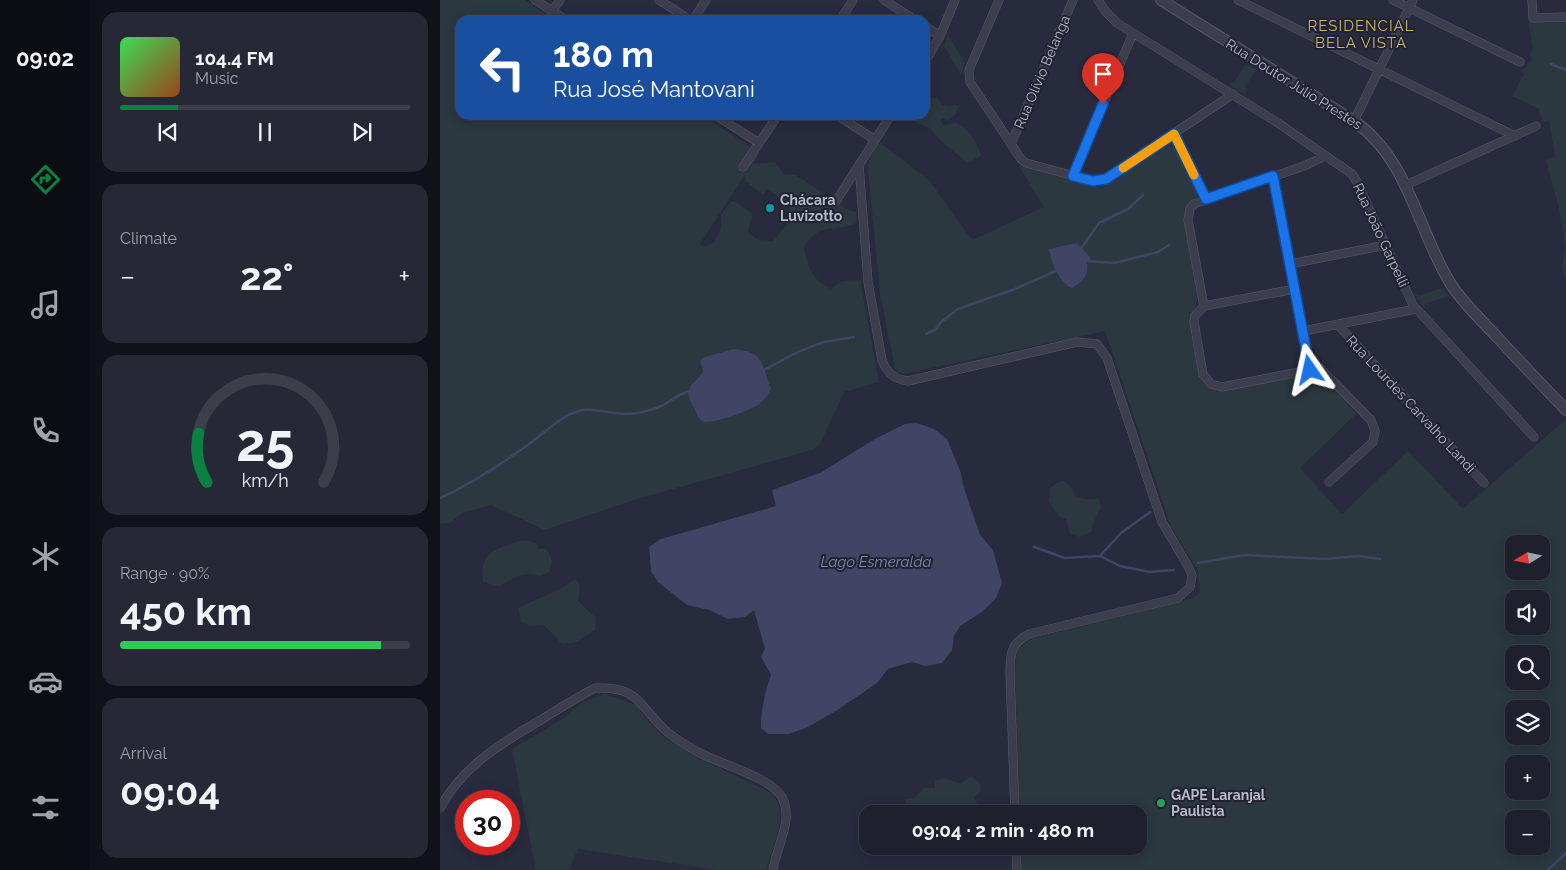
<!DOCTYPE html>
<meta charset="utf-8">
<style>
:root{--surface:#1e202e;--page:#262836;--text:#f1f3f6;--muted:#a1a3aa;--line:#3c3e4a;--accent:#0b8043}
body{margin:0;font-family:Raleway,sans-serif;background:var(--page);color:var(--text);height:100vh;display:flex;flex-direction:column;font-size:19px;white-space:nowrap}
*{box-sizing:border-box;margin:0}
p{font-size:16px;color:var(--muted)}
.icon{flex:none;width:28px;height:28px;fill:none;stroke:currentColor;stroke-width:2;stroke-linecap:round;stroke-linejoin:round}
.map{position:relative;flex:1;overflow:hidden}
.side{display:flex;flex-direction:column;gap:12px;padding:12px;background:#101219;width:350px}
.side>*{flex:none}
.top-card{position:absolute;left:15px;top:15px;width:475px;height:105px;border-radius:15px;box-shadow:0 2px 12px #0003,0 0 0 1px var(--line);background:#1a4fa0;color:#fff;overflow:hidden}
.needle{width:32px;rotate:260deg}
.fabs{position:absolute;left:1065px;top:535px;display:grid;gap:10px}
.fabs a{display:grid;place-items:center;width:45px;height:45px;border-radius:10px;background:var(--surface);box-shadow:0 2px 12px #0003,0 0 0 1px var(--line);font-size:25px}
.speed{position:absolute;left:15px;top:790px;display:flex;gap:10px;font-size:25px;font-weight:700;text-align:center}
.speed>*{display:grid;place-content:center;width:65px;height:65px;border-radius:50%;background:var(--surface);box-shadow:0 2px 12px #0003,0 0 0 1px var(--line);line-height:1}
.speed .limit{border:8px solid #d22;background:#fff;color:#111}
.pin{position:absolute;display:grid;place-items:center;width:42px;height:42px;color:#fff;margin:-51px -21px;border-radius:50% 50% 50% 0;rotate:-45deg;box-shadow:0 0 5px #0007}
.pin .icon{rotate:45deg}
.me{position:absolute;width:55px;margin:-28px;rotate:349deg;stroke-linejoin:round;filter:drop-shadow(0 0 4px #0008)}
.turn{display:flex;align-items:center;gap:18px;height:105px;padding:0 15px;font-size:22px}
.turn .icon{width:65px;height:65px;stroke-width:2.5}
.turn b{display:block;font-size:35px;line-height:42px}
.big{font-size:38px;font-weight:700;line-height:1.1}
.side .widget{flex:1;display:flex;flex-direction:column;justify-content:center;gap:8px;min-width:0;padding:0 18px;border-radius:15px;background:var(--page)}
.side .dial{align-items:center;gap:0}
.dial svg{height:130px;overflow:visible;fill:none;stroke:var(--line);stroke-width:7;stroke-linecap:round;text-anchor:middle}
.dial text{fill:var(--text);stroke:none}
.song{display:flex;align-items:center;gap:15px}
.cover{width:60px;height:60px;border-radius:8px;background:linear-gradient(135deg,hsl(130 70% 55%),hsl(20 70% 35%))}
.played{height:5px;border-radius:2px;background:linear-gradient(90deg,var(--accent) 20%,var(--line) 20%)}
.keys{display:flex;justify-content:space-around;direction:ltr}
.heat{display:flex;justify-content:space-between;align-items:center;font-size:28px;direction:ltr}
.charge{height:8px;border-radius:4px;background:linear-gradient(90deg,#34c759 90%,var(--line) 0)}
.trip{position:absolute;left:419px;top:805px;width:288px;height:50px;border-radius:15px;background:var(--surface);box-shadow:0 2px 12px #0003,0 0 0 1px var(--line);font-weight:700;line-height:50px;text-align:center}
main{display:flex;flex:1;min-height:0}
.tabs{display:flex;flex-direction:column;width:90px;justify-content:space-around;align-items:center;background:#0c0d12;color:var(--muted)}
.tabs .icon{width:35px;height:35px}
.tabs .current{color:var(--accent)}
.tabs b{font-size:22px;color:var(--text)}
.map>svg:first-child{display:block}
</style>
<main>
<nav class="tabs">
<b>09:02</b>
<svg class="icon current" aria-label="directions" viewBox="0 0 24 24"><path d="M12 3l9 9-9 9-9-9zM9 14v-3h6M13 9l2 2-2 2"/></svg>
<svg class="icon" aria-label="music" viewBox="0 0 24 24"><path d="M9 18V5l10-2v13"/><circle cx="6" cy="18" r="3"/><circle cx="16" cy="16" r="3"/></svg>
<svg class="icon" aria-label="phone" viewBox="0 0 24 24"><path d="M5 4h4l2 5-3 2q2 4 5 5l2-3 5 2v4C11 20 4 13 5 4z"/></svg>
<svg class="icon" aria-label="climate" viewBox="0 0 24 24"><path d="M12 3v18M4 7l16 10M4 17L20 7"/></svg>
<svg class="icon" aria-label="car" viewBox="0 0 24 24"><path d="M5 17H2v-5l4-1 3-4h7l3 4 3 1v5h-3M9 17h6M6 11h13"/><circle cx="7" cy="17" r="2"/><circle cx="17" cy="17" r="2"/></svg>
<svg class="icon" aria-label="filters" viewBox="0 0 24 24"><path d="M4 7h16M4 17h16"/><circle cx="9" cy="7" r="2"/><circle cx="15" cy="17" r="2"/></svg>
</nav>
<section class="side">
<div class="widget">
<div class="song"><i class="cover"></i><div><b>104.4 FM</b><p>Music</p></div></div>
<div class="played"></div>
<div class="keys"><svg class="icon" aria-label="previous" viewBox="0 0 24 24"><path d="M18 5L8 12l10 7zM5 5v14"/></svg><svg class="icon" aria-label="pause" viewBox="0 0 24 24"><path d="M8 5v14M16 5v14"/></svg><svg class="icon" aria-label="next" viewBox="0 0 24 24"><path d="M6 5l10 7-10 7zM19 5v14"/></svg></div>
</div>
<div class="widget"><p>Climate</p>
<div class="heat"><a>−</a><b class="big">22°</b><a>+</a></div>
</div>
<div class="widget dial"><svg viewBox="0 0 100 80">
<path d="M14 69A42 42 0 1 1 86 69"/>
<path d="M14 69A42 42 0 0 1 9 39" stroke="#0b8043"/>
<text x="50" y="56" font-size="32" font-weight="700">25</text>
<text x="50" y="72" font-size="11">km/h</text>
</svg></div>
<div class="widget"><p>Range · 90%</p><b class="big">450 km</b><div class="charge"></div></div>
<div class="widget"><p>Arrival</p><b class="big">09:04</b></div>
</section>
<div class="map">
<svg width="1126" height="870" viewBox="0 0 1126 870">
<rect width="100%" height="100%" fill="#282b3e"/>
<path fill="#2b3840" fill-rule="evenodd" d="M0 0H85L115 20H20V115H262L320 153 313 164 335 162 344 174 356 175 408 210 416 212V223C393 233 380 221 364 247 368 267 371 279 391 289L402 281 420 280 439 382 404 392 380 444 372 450 197 499 105 530 51 505 22 513 10 523 0 524ZM305 175 306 182 323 194 328 189 350 205 347 224 333 241 318 240 308 232 312 214 296 202H290L281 215V229L274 243 263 247 260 244ZM305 350C331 365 321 364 331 389L311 409 279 421 264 422 259 420 252 404 248 391 252 383 259 378 263 372 260 366 264 357 281 352Z
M1126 19V279C1118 259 1126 261 1125 245 1123 216 1113 188 1106 160L1115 156 1109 120 1103 122 1099 109 1072 96 1084 74 1079 71 1085 69 1091 61 1090 53 1093 50 1088 20Z
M508 35 525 63 521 74 504 46Z
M806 64 816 70 805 87 806 95 789 84 795 81Z
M485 96 498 99 502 105 510 107 514 104 518 106 516 114 508 120 503 118 500 120 503 125 517 123C530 132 537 140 541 156L528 163 500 140 490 128 477 123 473 118 474 115H485Z
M439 142 489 180 532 240 604 207 579 166 662 188 682 176V174L721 147 728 145 735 148 758 192C756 203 745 209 744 222L758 297 750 323 759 373 766 385 777 391 875 373 883 376 916 414 860 468 902 514 968 451 1023 509 1125 420 1126 422V870H582L581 846H698V814H580L575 671 577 650 591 639 751 599 760 593 758 571 731 527 665 331 463 374 458 372 455 368 440 293 428 170 429 159ZM1074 544H1101V571H1074ZM1074 599H1101V626H1074ZM1074 654H1101V681H1074ZM1074 709H1101V736H1074ZM1074 764H1101V791H1074ZM1074 819H1101V846H1074Z
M1003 288 1009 296 987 303 984 308 973 293 979 295Z
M624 481 633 489 635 497 648 499H659L661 508 657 514 651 532 640 537 630 534 626 519C614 517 616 508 609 502L610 488 618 482Z
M83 540 95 542 99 549 105 548C113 556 113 562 109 572L100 576C84 570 73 578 59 586L43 582C38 551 59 548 83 540Z
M135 579 140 586 138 601 156 618 155 630 136 642 122 644 104 625 90 626 81 622 78 608 124 587Z
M165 694 196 705 209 722 225 738 258 758 332 793C350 815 333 846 326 870H277L138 849 129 870H96L72 749 124 718 141 703Z
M530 776 540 783 541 791 534 797 541 811 538 814H451L452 810 458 808 468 813 465 799 474 798 484 788H495V781L504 778 521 784Z"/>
<path fill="#404465" d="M637 243 650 257V259L647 263C649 275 643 282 632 288 619 283 611 262 609 249Z
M294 349C327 353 321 364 331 389 328 394 325 400 319 404 312 410 270 426 262 421 258 419 256 413 254 408 251 403 247 396 249 390 251 382 259 379 263 372L260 361 264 357Z
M477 423 494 429 507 439 521 473 523 485 540 535 553 550 562 583 556 598 542 612 520 626 514 636 512 650 502 663 486 666 472 662 448 669 437 683 399 709 366 728 349 734H328L321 728C321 709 325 692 331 675L321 657 325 649 314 610 305 617 288 619 269 610 247 605 218 582 211 571 209 547 221 539 336 506 332 490 380 473 435 439 465 424Z"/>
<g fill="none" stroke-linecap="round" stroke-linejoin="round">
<path stroke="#404465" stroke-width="2.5" d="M1111 64 1126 70
M640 250 659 223 688 209 703 195
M646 261 674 263 718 252 729 245
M486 334 495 330 501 322 518 309 575 289 620 269
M322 371 360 351 384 342 414 337
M0 498C35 482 68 460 98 437 106 431 114 424 123 418 150 402 160 414 186 414 198 414 217 409 227 403 235 398 241 393 250 391
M594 547 625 558 660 556 680 566 710 572 734 570
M660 556 681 533 710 512
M758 563 804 555 885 559 918 556 940 559
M1108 870 1126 853"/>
<g stroke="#575969" stroke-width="9">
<path id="minor" d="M95 0 126 20
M219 0 250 20
M444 0 475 20
M559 0 529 70 530 82 581 159 586 163 653 181H660L670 176 793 94
M658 0 666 12 677 23 838 123 912 174 917 182 973 305 1094 437
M798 0 1075 136
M953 0 1080 62
M1092 0 1093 18 1126 17
M112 11 120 0
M253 20 266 0
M400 20 413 0
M485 26 500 36
M485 62 500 36 515 0
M275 115 319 143
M397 115 435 140
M914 121 973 0
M734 134 766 199
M571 144 633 0
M419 165 428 282 442 360C447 373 454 379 468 381L637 342 657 344 667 358 722 522 749 568 752 575 750 587 738 598 589 634C572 643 570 652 570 671L575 814
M303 167 338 115
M633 176 693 33
M833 176 870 369
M966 185 1096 126
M396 201 451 115
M850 264 946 245
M855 289 764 306 755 316 754 322 763 374 771 384 782 387 880 368 931 420 935 431 933 442 889 482
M764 306 748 220 750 209 754 204 864 166 885 156
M898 325 1044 483
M863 331 976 309
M0 808C22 767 60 744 99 721 117 710 136 698 155 688 199 687 196 702 223 728 233 738 245 745 258 752 279 764 334 778 343 799 353 822 336 848 333 870
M576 846 577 870"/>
</g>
<g stroke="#575969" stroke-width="12">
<path id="tertiary" d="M721 0 914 121C970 160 977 231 1012 286 1025 305 1042 321 1058 338 1080 362 1103 386 1126 410"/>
</g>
<use href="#minor" stroke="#3c3e4e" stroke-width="8"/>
<use href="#tertiary" stroke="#3c3e4e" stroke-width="10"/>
</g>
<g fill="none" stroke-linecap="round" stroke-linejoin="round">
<g stroke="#114b97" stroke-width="12">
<path id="route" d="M663 104 633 176 653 181 666 179 734 134 766 199 833 176 870 370"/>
</g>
<use href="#route" stroke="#1a73e8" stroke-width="9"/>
<path stroke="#f59e0b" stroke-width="9" d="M683 168 734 134 754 175"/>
</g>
<circle fill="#0f9aa8" stroke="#212333" stroke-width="2" cx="330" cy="208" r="5"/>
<circle fill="#2e9e5b" stroke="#212333" stroke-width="2" cx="721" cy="803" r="5"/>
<g text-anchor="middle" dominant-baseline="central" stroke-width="4" stroke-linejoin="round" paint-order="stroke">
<g font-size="14" fill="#b8bac9" stroke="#212333">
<text transform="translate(602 72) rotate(-67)">Rua Olívio Belanga</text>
<text transform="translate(854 84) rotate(32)">Rua Doutor Júlio Prestes</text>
<text transform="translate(941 235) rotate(65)">Rua João Garpelli</text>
<text transform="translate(971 404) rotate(47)">Rua Lourdes Carvalho Landi</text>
</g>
<g font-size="14" font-weight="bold" fill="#b8bac9" stroke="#212333" text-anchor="start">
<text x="340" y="200">Chácara<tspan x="340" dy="16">Luvizotto</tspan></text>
<text x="731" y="795">GAPE Laranjal<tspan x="731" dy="16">Paulista</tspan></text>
</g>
<g font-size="15" letter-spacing="1" fill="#cbb371" stroke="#212333">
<text x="921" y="26">RESIDENCIAL<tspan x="921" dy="17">BELA VISTA</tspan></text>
</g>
<g font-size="15" font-style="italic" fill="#8388ad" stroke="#212333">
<text x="436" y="562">Lago Esmeralda</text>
</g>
</g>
</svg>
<div class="fabs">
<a><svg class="needle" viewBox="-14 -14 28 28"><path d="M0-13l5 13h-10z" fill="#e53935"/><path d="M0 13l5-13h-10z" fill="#a1a3aa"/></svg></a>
<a><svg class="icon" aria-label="sound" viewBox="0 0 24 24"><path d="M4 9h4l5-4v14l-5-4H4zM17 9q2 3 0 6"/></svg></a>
<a><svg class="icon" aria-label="search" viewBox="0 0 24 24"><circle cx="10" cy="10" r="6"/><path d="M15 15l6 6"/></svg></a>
<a><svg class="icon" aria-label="layers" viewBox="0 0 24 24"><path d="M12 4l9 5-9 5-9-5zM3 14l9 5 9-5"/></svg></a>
<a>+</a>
<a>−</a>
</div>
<div class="speed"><div class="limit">30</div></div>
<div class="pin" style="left:663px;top:104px;background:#d93025"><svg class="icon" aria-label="arrive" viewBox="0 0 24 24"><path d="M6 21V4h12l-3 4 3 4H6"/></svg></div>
<svg class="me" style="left:870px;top:370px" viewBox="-20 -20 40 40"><path d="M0-17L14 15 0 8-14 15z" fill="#1a73e8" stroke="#fff" stroke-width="4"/></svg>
<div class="trip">09:04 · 2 min · 480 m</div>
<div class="top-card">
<div class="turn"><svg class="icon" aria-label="left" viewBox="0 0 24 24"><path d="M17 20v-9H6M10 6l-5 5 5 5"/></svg><div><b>180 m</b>Rua José Mantovani</div></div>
</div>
</div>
</main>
